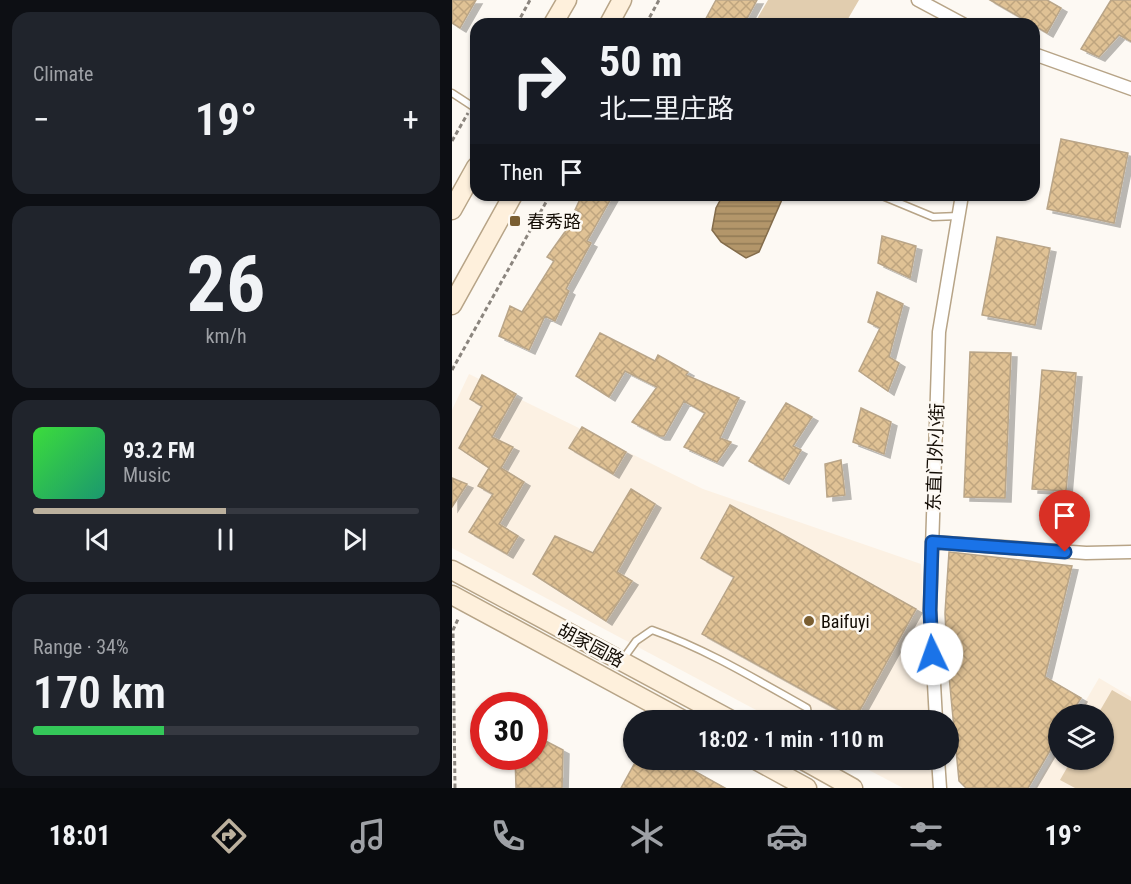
<!DOCTYPE html>
<meta charset="utf-8">
<style>
:root{--surface:#171b24;--page:#20242c;--text:#f1f3f6;--muted:#9ea1a6;--line:#363941;--accent:#bbb09d}
body{margin:0;font-family:"Roboto Condensed","Noto Sans SC",sans-serif;background:var(--page);color:var(--text);height:100vh;display:flex;flex-direction:column;font-size:22px;white-space:nowrap}
*{box-sizing:border-box;margin:0}
p{font-size:20px;color:var(--muted)}
.icon{flex:none;width:33px;height:33px;fill:none;stroke:currentColor;stroke-width:2;stroke-linecap:round;stroke-linejoin:round}
.map{position:relative;flex:1;overflow:hidden}
.panel{display:flex;flex-direction:column;gap:12px;padding:12px;background:#0d0f14;width:452px}
.panel>*{flex:none}
.banner{position:absolute;left:18px;top:18px;width:570px;height:183px;border-radius:18px;box-shadow:0 2px 4px #0004;background:#171b24;color:var(--text);overflow:hidden}
.controls{position:absolute;left:596px;top:704px;display:grid;gap:12px}
.controls a{display:grid;place-items:center;width:66px;height:66px;border-radius:50%;background:var(--surface);box-shadow:0 2px 4px #0004;font-size:30px}
.speed{position:absolute;left:18px;top:692px;display:flex;gap:12px;font-size:30px;font-weight:700;text-align:center}
.speed>*{display:grid;place-content:center;width:78px;height:78px;border-radius:50%;background:var(--surface);box-shadow:0 2px 4px #0004;line-height:1}
.speed .limit{border:9px solid #d22;background:#fff;color:#111}
.pin{position:absolute;display:grid;place-items:center;width:51px;height:51px;color:#fff;margin:-62px -26px;border-radius:50% 50% 50% 0;rotate:-45deg;box-shadow:0 0 6px #0007}
.pin .icon{rotate:45deg}
.me{position:absolute;width:66px;margin:-33px;rotate:357deg;stroke-linejoin:round;filter:drop-shadow(0 0 4px #0008)}
.turn{display:flex;align-items:center;gap:21px;height:126px;padding:0 30px;font-size:27px}
.turn .icon{width:78px;height:78px;stroke-width:2.5}
.turn b{display:block;font-size:42px;line-height:51px}
.then{display:flex;align-items:center;height:57px;padding:0 30px;background:#0003;gap:12px;font-size:22px}
.big{font-size:45px;font-weight:600;line-height:1.1}
.panel .widget{flex:1;display:flex;flex-direction:column;justify-content:center;gap:9px;min-width:0;padding:0 21px;border-radius:18px;background:var(--page)}
.panel .dial{align-items:center;gap:0}
.dial b{font-size:78px;line-height:1}
.song{display:flex;align-items:center;gap:18px}
.cover{width:72px;height:72px;border-radius:9px;background:linear-gradient(135deg,hsl(120 70% 55%),hsl(160 70% 35%))}
.played{height:6px;border-radius:3px;background:linear-gradient(90deg,var(--accent) 50%,var(--line) 50%)}
.keys{display:flex;justify-content:space-around;direction:ltr}
.heat{display:flex;justify-content:space-between;align-items:center;font-size:33px;direction:ltr}
.charge{height:9px;border-radius:4px;background:linear-gradient(90deg,#34c759 34%,var(--line) 0)}
.trip{position:absolute;left:171px;top:710px;width:336px;height:60px;border-radius:30px;background:var(--surface);box-shadow:0 2px 4px #0004;font-weight:600;line-height:60px;text-align:center}
.menu{display:flex;height:96px;justify-content:space-around;align-items:center;background:#090b0e;color:var(--muted)}
.menu .icon{width:42px;height:42px}
.menu .active{color:var(--accent)}
.menu b{font-size:27px;color:var(--text)}
main{display:flex;flex:1;min-height:0}
.map>svg:first-child{display:block}
</style>
<main>
<section class="panel">
<div class="widget"><p>Climate</p>
<div class="heat"><a>−</a><b class="big">19°</b><a>+</a></div>
</div>
<div class="widget dial"><b>26</b><p>km/h</p></div>
<div class="widget">
<div class="song"><i class="cover"></i><div><b>93.2 FM</b><p>Music</p></div></div>
<div class="played"></div>
<div class="keys"><svg class="icon" aria-label="previous" viewBox="0 0 24 24"><path d="M18 5L8 12l10 7zM5 5v14"/></svg><svg class="icon" aria-label="pause" viewBox="0 0 24 24"><path d="M8 5v14M16 5v14"/></svg><svg class="icon" aria-label="next" viewBox="0 0 24 24"><path d="M6 5l10 7-10 7zM19 5v14"/></svg></div>
</div>
<div class="widget"><p>Range · 34%</p><b class="big">170 km</b><div class="charge"></div></div>
</section>
<div class="map">
<svg width="680" height="788" viewBox="0 0 680 788">
<defs>
<pattern id="water-rules" width="6" height="5" patternUnits="userSpaceOnUse" patternTransform="scale(1.5)"><rect width="6" height="5" fill="#b3966a"/><path d="M0 2.5h6" fill="none" stroke="#907955"/></pattern>
<pattern id="building-cross-hatch" width="8" height="8" patternUnits="userSpaceOnUse" patternTransform="scale(1.5)"><rect width="8" height="8" fill="#e0c295"/><path d="M0 0l8 8M0 8l8-8" fill="none" stroke="#bfa57f"/></pattern>
<filter id="shadow"><feDropShadow dx="6" dy="4" stdDeviation="0" flood-color="#0004"/></filter>
</defs>
<rect width="100%" height="100%" fill="#fdf9f3"/>
<path fill="#fcf1e3" d="M17 374 251 489 469 564 478 720H323L0 548V410Z
M647 678 679 697V788H583L606 749V759H651V714H626Z
M396 759H481L482 788H451Z"/>
<path fill="#e1cdaf" d="M316 0H407L393 24H302Z
M660 690 679 701V788H623L608 780 620 759H651V714H646Z"/>
<path fill="url(#water-rules)" stroke="#836c4b" stroke-width="1.5" d="M271 195H332L307 252 294 258 269 242 260 230 264 208Z"/>
<path fill="url(#building-cross-hatch)" stroke="#b9a588" stroke-width="1.5" filter="url(#shadow)" d="M0 0H24L8 28 0 23Z
M264 0H305L292 24H251Z
M538 0H595L609 8 595 33Z
M659 0H680V42L667 35 647 57 629 49Z
M609 139 676 153 662 223 595 209Z
M130 195H161L135 241 139 243 114 289 117 291 103 321 93 316 77 350 47 336 58 306 70 312 102 261 95 257 127 212 123 210Z
M430 236 464 246 458 278 426 263Z
M545 237 598 248 583 325 530 315Z
M425 292 451 304 437 357 447 363 436 391 407 371 428 328 416 322Z
M148 333 203 361 206 355 236 372 234 375 287 398 268 438 279 442 265 462 232 447 253 413 232 401 212 436H207L180 422 205 387 173 371 157 397 124 376Z
M518 352 559 353 553 498 512 497Z
M590 370 624 373 614 491 580 489Z
M30 375 64 394 40 437 61 447 49 468 72 482 47 524 66 536 55 554 17 532 41 494 26 486 37 468 7 448 30 406 18 399Z
M334 403 360 417 341 446 349 450 331 480 297 461Z
M409 408 439 422 432 454 401 442Z
M130 427 174 452 161 474 117 448Z
M389 460 393 495 375 497 373 464Z
M0 478 15 484 0 507Z
M179 489 203 504 165 572 180 581 154 621 81 574 103 536 141 553Z
M278 505 464 609 403 719 250 634 282 577 249 558Z
M497 552 620 566 593 677 629 698 619 714H606V737L576 788H514L507 781 495 655 493 613Z
M82 735 111 750 110 788H64L63 756H82Z
M185 759H221L273 788H169Z"/>
<g fill="none" stroke-linecap="round" stroke-linejoin="round">
<g stroke="#b7a487" stroke-width="9">
<path id="lane" d="M0 93 20 106
M428 195 481 217 507 216
M171 659 184 641 200 630C254 649 305 680 355 708L357 720"/>
</g>
<g stroke="#b7a487" stroke-width="15">
<path id="street" d="M466 0 511 24
M582 54 680 89
M480 542 634 553 680 552
M484 720 478 610 487 332 510 195
M486 759 488 788"/>
</g>
<g stroke="#b7a487" stroke-width="21">
<path id="secondary" d="M101 24 115 0
M157 24 170 0
M0 210 24 167
M0 305 61 195
M0 570 279 720
M0 595 231 720
M302 759 355 788
M349 759 401 788"/>
</g>
<path stroke="#8b857e" stroke-width="3" stroke-dasharray="4.5 3" stroke-linecap="butt" d="M65 24 78 0
M194 24 207 0
M0 141 16 113
M0 370 98 195
M3 788 1 630 7 617"/>
<use href="#lane" stroke="#fff" stroke-width="6"/>
<use href="#street" stroke="#fff" stroke-width="12"/>
<use href="#secondary" stroke="#fef0dc" stroke-width="18"/>
</g>
<g fill="none" stroke-linecap="round" stroke-linejoin="round">
<g stroke="#114b97" stroke-width="15">
<path id="route" d="M480 654 478 610 480 542 613 552"/>
</g>
<use href="#route" stroke="#1a73e8" stroke-width="10"/>
</g>
<g fill="#7a5e31" stroke="#fdf9f3" stroke-width="2">
<rect x="57" y="215" width="12" height="12" rx="3"/>
<circle cx="357" cy="621" r="6"/>
</g>
<g text-anchor="middle" dominant-baseline="central" stroke-width="5" stroke-linejoin="round" paint-order="stroke">
<g font-size="18" fill="#120b03" stroke="#fdf9f3" text-anchor="start">
<text x="75" y="221">春秀路</text>
<text x="369" y="621">Baifuyi</text>
</g>
<g font-size="18" fill="#120b03" stroke="#fdf9f3">
<text transform="translate(483 457) rotate(-88)">东直门外小街</text>
<text transform="translate(139 645) rotate(28)">胡家园路</text>
</g>
</g>
</svg>
<div class="controls">
<a><svg class="icon" aria-label="layers" viewBox="0 0 24 24"><path d="M12 4l9 5-9 5-9-5zM3 14l9 5 9-5"/></svg></a>
</div>
<div class="speed"><div class="limit">30</div></div>
<div class="pin" style="left:613px;top:552px;background:#d93025"><svg class="icon" aria-label="arrive" viewBox="0 0 24 24"><path d="M6 21V4h12l-3 4 3 4H6"/></svg></div>
<svg class="me" style="left:480px;top:654px" viewBox="-20 -20 40 40"><circle r="19" fill="#fff"/><path d="M0-13L10 11 0 6-10 11z" fill="#1a73e8"/></svg>
<div class="trip">18:02 · 1 min · 110 m</div>
<div class="banner">
<div class="turn"><svg class="icon" aria-label="right" viewBox="0 0 24 24"><path d="M7 20v-9h11M14 6l5 5-5 5"/></svg><div><b>50 m</b>北二里庄路</div></div>
<div class="then">Then<svg class="icon" aria-label="arrive" viewBox="0 0 24 24"><path d="M6 21V4h12l-3 4 3 4H6"/></svg></div>
</div>
</div>
</main>
<nav class="menu">
<b>18:01</b>
<svg class="icon active" aria-label="directions" viewBox="0 0 24 24"><path d="M12 3l9 9-9 9-9-9zM9 14v-3h6M13 9l2 2-2 2"/></svg>
<svg class="icon" aria-label="music" viewBox="0 0 24 24"><path d="M9 18V5l10-2v13"/><circle cx="6" cy="18" r="3"/><circle cx="16" cy="16" r="3"/></svg>
<svg class="icon" aria-label="phone" viewBox="0 0 24 24"><path d="M5 4h4l2 5-3 2q2 4 5 5l2-3 5 2v4C11 20 4 13 5 4z"/></svg>
<svg class="icon" aria-label="climate" viewBox="0 0 24 24"><path d="M12 3v18M4 7l16 10M4 17L20 7"/></svg>
<svg class="icon" aria-label="car" viewBox="0 0 24 24"><path d="M5 17H2v-5l4-1 3-4h7l3 4 3 1v5h-3M9 17h6M6 11h13"/><circle cx="7" cy="17" r="2"/><circle cx="17" cy="17" r="2"/></svg>
<svg class="icon" aria-label="filters" viewBox="0 0 24 24"><path d="M4 7h16M4 17h16"/><circle cx="9" cy="7" r="2"/><circle cx="15" cy="17" r="2"/></svg>
<b>19°</b>
</nav>
